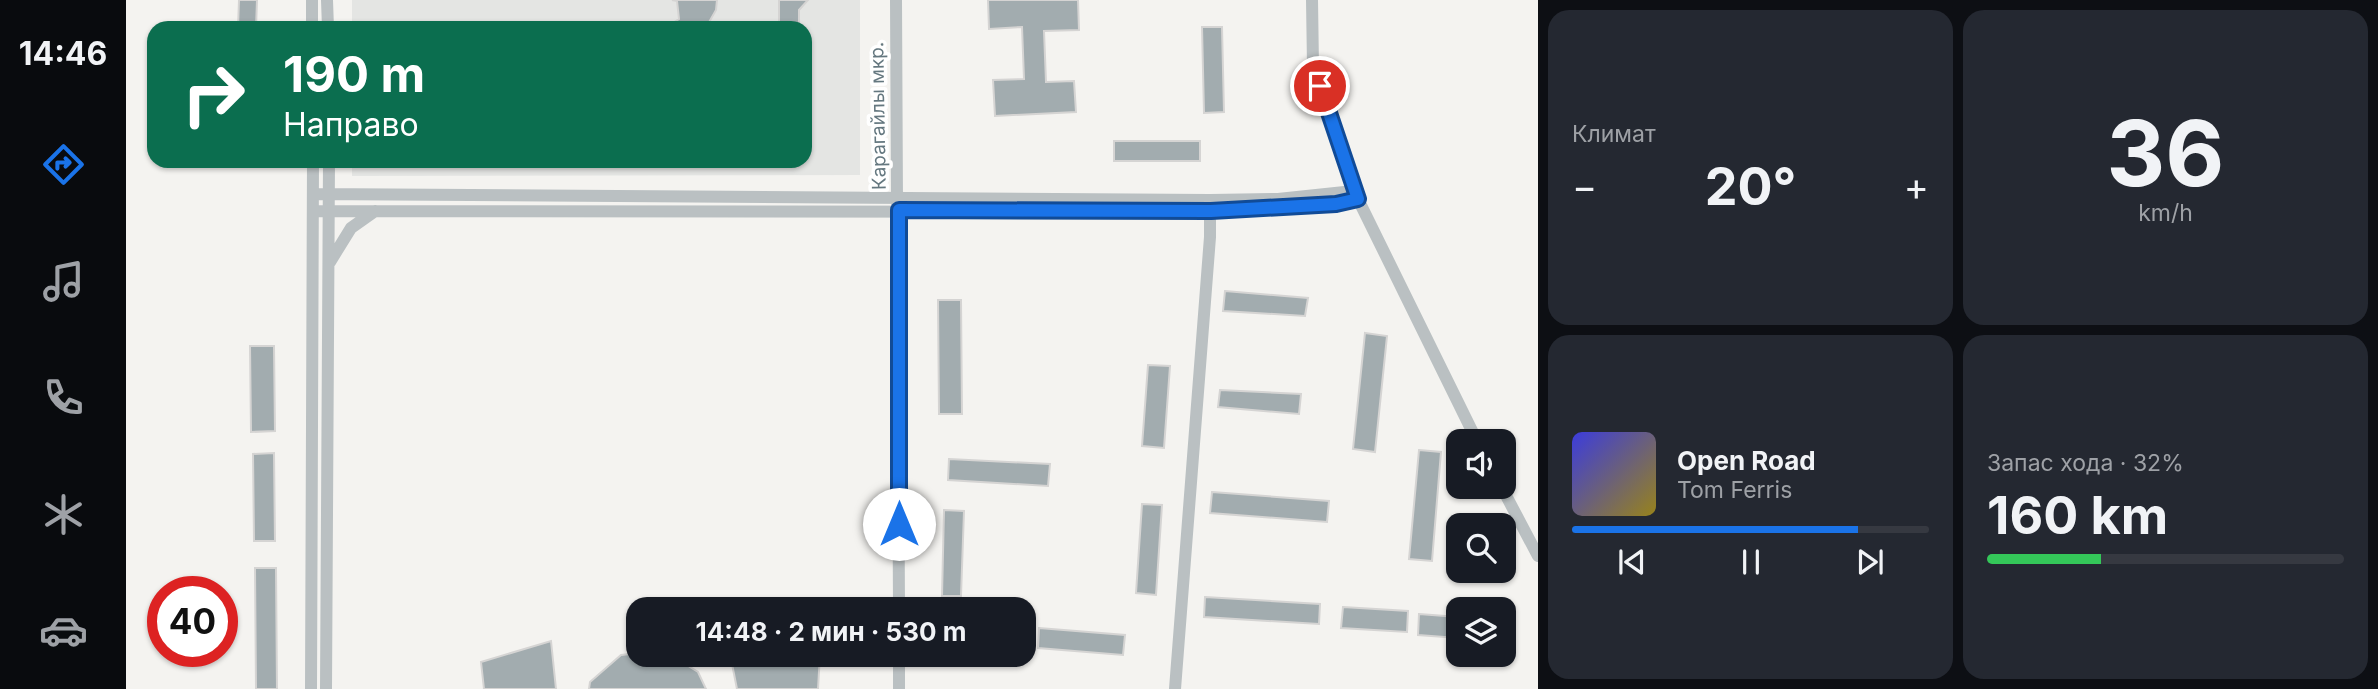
<!DOCTYPE html>
<html lang="ru">
<meta charset="utf-8">
<style>
:root{--surface:#171b24;--page:#242831;--text:#f1f3f6;--muted:#9ea1a6;--line:#363941;--accent:#1a73e8}
body{margin:0;font-family:Inter,sans-serif;background:var(--page);color:var(--text);height:100vh;display:flex;flex-direction:column;font-size:26px;white-space:nowrap}
*{box-sizing:border-box;margin:0}
p{font-size:23px;color:var(--muted)}
.icon{flex:none;width:38px;height:38px;fill:none;stroke:currentColor;stroke-width:2;stroke-linecap:round;stroke-linejoin:round}
.map{position:relative;flex:1;overflow:hidden}
.drawer{display:flex;flex-direction:column;gap:10px;padding:10px;background:#0d0f14;width:840px}
.drawer>*{flex:none}
.hud{position:absolute;left:21px;top:21px;width:665px;height:147px;border-radius:21px;box-shadow:0 2px 5px #0004;background:#0b6e4f;color:#fff;overflow:hidden}
.fabs{position:absolute;left:1320px;top:429px;display:grid;gap:14px}
.fabs a{display:grid;place-items:center;width:70px;height:70px;border-radius:14px;background:var(--surface);box-shadow:0 2px 5px #0004;font-size:35px}
.speed{position:absolute;left:21px;top:576px;display:flex;gap:14px;font-size:35px;font-weight:700;text-align:center}
.speed>*{display:grid;place-content:center;width:91px;height:91px;border-radius:50%;background:var(--surface);box-shadow:0 2px 5px #0004;line-height:1}
.speed .limit{border:10px solid #d22;background:#fff;color:#111}
.pin{position:absolute;display:grid;place-items:center;width:60px;height:60px;color:#fff;margin:-30px;border:4px solid #fff;border-radius:50%;box-shadow:0 2px 7px #0007}
.me{position:absolute;width:77px;margin:-38px;rotate:0deg;stroke-linejoin:round;filter:drop-shadow(0 0 5px #0008)}
.turn{display:flex;align-items:center;gap:24px;height:147px;padding:0 21px;font-size:32px}
.turn .icon{width:91px;height:91px;stroke-width:2.5}
.turn b{display:block;font-size:49px;line-height:60px}
.big{font-size:52px;font-weight:700;line-height:1.1}
.drawer .tile{flex:1;display:flex;flex-direction:column;justify-content:center;gap:10px;min-width:0;padding:0 24px;border-radius:21px;background:var(--page)}
.drawer .dial{align-items:center;gap:0}
.dial b{font-size:91px;line-height:1}
.song{display:flex;align-items:center;gap:21px}
.cover{width:84px;height:84px;border-radius:10px;background:linear-gradient(135deg,hsl(240 70% 55%),hsl(50 70% 35%))}
.played{height:7px;border-radius:4px;background:linear-gradient(90deg,var(--accent) 80%,var(--line) 80%)}
.keys{display:flex;justify-content:space-around;direction:ltr}
.heat{display:flex;justify-content:space-between;align-items:center;font-size:38px;direction:ltr}
.charge{height:10px;border-radius:5px;background:linear-gradient(90deg,#34c759 32%,var(--line) 0)}
.drawer .tiles{flex:1;display:grid;gap:10px;grid-template-columns:repeat(2,1fr)}
.trip{position:absolute;left:500px;top:597px;width:410px;height:70px;border-radius:21px;background:var(--surface);box-shadow:0 2px 5px #0004;font-weight:700;line-height:70px;text-align:center}
main{display:flex;flex:1;min-height:0}
.tab-bar{display:flex;flex-direction:column;width:126px;justify-content:space-around;align-items:center;background:#090b0e;color:var(--muted)}
.tab-bar .icon{width:49px;height:49px}
.tab-bar .on{color:var(--accent)}
.tab-bar b{font-size:32px;color:var(--text)}
.map>svg:first-child{display:block}
</style>
<main>
<nav class="tab-bar">
<b>14:46</b>
<svg class="icon on" aria-label="directions" viewBox="0 0 24 24"><path d="M12 3l9 9-9 9-9-9zM9 14v-3h6M13 9l2 2-2 2"/></svg>
<svg class="icon" aria-label="music" viewBox="0 0 24 24"><path d="M9 18V5l10-2v13"/><circle cx="6" cy="18" r="3"/><circle cx="16" cy="16" r="3"/></svg>
<svg class="icon" aria-label="phone" viewBox="0 0 24 24"><path d="M5 4h4l2 5-3 2q2 4 5 5l2-3 5 2v4C11 20 4 13 5 4z"/></svg>
<svg class="icon" aria-label="climate" viewBox="0 0 24 24"><path d="M12 3v18M4 7l16 10M4 17L20 7"/></svg>
<svg class="icon" aria-label="car" viewBox="0 0 24 24"><path d="M5 17H2v-5l4-1 3-4h7l3 4 3 1v5h-3M9 17h6M6 11h13"/><circle cx="7" cy="17" r="2"/><circle cx="17" cy="17" r="2"/></svg>
</nav>
<div class="map">
<svg width="1412" height="689" viewBox="0 0 1412 689">
<rect width="100%" height="100%" fill="#f4f3f0"/>
<path fill="#e4e5e3" d="M226 0H734V175L226 176V161H679V28H226Z"/>
<path fill="#a2acaf" stroke="#d5d4d3" stroke-width="2" d="M113 0H131L130 28H112Z
M546 0H591L590 10 582 24 586 28H539L553 19 551 1Z
M653 0H682L673 10V28H653Z
M862 0H952L953 30 918 31 920 82 948 81 950 112 869 116 867 80 898 79 896 27 863 29Z
M1076 27H1096L1098 112 1078 113Z
M679 39H685V104H679Z
M988 141H1074V161H988Z
M1099 291 1182 298 1179 316 1097 311Z
M812 300H835L836 414H813Z
M1239 333 1261 336 1249 452 1227 449Z
M124 346H148L149 431 125 432Z
M1022 365 1044 366 1038 448 1016 446Z
M1094 390 1175 394 1173 414 1092 407Z
M1293 450 1315 452 1306 561 1283 559Z
M148 453 149 541H128L127 454Z
M823 459 924 464 922 486 822 480Z
M1086 492 1203 501 1201 522 1084 513Z
M1016 504 1036 505 1030 595 1010 593Z
M818 510 838 511 835 596H816Z
M129 568H150L151 689H130Z
M1079 597 1194 604 1193 624 1078 617Z
M1217 607 1282 611 1281 632 1215 628Z
M1293 614 1332 617V638L1292 635Z
M913 628 999 635 997 655 912 648Z
M425 641 430 689H358L355 662Z
M513 653 543 654 572 672 580 689H463L464 682 495 655Z
M604 654H694L692 689H611Z"/>
<g fill="none" stroke-linecap="round" stroke-linejoin="round">
<path stroke="#bac0c2" stroke-width="12" d="M186 0V28
M201 0 202 28
M770 0 773 609
M1186 0 1187 66 1228 191 1351 441
M187 194 1084 200 1152 199 1228 191
M187 211 1016 212 1152 208 1232 199
M204 262 225 228 249 211
M1375 486 1412 556
M773 654V689
M185 689 187 161
M200 689 203 161
M1049 689 1084 237V204"/>
</g>
<g fill="none" stroke-linecap="round" stroke-linejoin="round">
<g stroke="#114b97" stroke-width="18">
<path id="route" d="M773 524V210L1085 211 1210 204 1232 199 1194 86"/>
</g>
<use href="#route" stroke="#1a73e8" stroke-width="12"/>
</g>
<g text-anchor="middle" dominant-baseline="central" stroke-width="7" stroke-linejoin="round" paint-order="stroke">
<g font-size="19" fill="#64777f" stroke="#fff">
<text transform="translate(752 116) rotate(-91)">Карагайлы мкр.</text>
</g>
</g>
</svg>
<div class="fabs">
<a><svg class="icon" aria-label="sound" viewBox="0 0 24 24"><path d="M4 9h4l5-4v14l-5-4H4zM17 9q2 3 0 6"/></svg></a>
<a><svg class="icon" aria-label="search" viewBox="0 0 24 24"><circle cx="10" cy="10" r="6"/><path d="M15 15l6 6"/></svg></a>
<a><svg class="icon" aria-label="layers" viewBox="0 0 24 24"><path d="M12 4l9 5-9 5-9-5zM3 14l9 5 9-5"/></svg></a>
</div>
<div class="speed"><div class="limit">40</div></div>
<div class="pin" style="left:1194px;top:86px;background:#d93025"><svg class="icon" aria-label="arrive" viewBox="0 0 24 24"><path d="M6 21V4h12l-3 4 3 4H6"/></svg></div>
<svg class="me" style="left:773px;top:524px" viewBox="-20 -20 40 40"><circle r="19" fill="#fff"/><path d="M0-13L10 11 0 6-10 11z" fill="#1a73e8"/></svg>
<div class="trip">14:48 · 2 мин · 530 m</div>
<div class="hud">
<div class="turn"><svg class="icon" aria-label="right" viewBox="0 0 24 24"><path d="M7 20v-9h11M14 6l5 5-5 5"/></svg><div><b>190 m</b>Направо</div></div>
</div>
</div>
<section class="drawer">
<div class="tiles">
<div class="tile"><p>Климат</p>
<div class="heat"><a>−</a><b class="big">20°</b><a>+</a></div>
</div>
<div class="tile dial"><b>36</b><p>km/h</p></div>
<div class="tile">
<div class="song"><i class="cover"></i><div><b>Open Road</b><p>Tom Ferris</p></div></div>
<div class="played"></div>
<div class="keys"><svg class="icon" aria-label="previous" viewBox="0 0 24 24"><path d="M18 5L8 12l10 7zM5 5v14"/></svg><svg class="icon" aria-label="pause" viewBox="0 0 24 24"><path d="M8 5v14M16 5v14"/></svg><svg class="icon" aria-label="next" viewBox="0 0 24 24"><path d="M6 5l10 7-10 7zM19 5v14"/></svg></div>
</div>
<div class="tile"><p>Запас хода · 32%</p><b class="big">160 km</b><div class="charge"></div></div>
</div>
</section>
</main>
